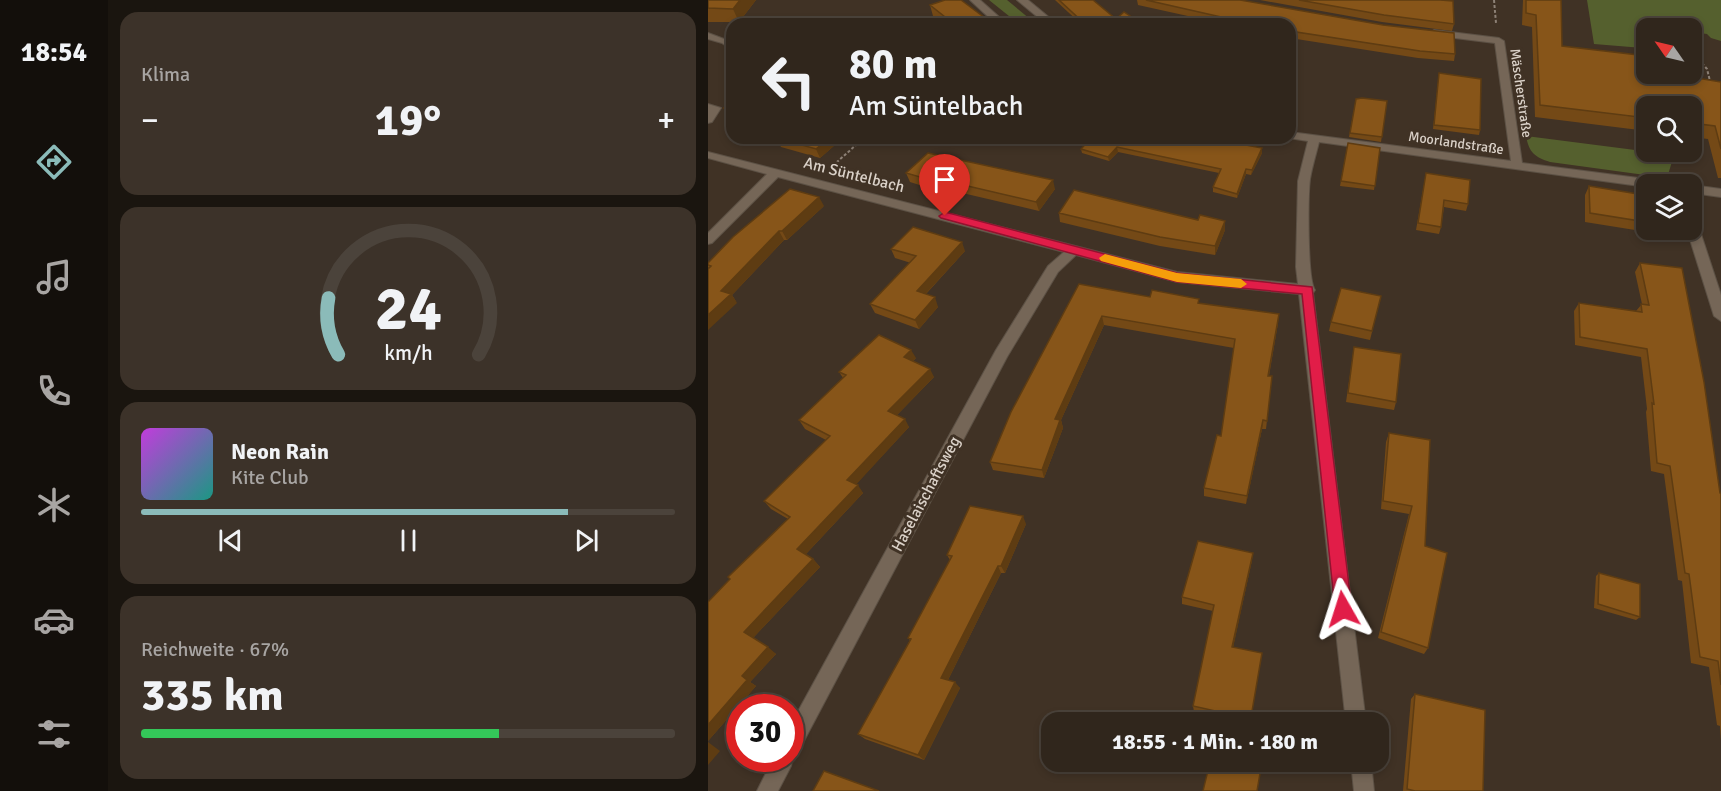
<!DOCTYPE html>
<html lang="de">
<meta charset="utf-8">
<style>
:root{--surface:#30261c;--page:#3c3229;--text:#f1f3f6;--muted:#a8a5a3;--line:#4b433b;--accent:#8bbbb9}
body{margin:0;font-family:Signika,sans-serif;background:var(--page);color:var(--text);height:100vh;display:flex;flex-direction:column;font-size:22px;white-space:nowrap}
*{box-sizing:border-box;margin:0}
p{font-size:20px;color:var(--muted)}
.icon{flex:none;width:33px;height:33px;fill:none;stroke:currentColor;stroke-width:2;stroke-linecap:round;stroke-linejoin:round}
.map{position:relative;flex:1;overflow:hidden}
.drawer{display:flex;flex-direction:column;gap:12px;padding:12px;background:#1a150f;width:600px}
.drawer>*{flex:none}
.top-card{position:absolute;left:18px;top:18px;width:570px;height:126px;border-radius:18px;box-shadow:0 3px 9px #0003,0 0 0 2px var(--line);background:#30261c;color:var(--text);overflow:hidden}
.needle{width:39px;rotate:304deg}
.buttons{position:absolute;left:928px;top:18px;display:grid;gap:12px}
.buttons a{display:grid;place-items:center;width:66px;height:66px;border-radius:12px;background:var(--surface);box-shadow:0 3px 9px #0003,0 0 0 2px var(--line);font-size:30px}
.speed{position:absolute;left:18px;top:694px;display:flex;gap:12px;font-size:30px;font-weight:700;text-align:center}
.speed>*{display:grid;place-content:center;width:78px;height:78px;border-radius:50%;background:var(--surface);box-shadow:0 3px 9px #0003,0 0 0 2px var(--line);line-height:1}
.speed .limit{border:9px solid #d22;background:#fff;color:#111}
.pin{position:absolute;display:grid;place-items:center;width:51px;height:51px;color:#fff;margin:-62px -26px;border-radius:50% 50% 50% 0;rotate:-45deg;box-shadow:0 0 6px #0007}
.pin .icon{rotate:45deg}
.me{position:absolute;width:66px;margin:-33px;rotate:354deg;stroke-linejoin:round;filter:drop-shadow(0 0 4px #0008)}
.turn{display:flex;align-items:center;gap:21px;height:126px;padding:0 24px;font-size:27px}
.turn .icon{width:78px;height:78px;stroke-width:2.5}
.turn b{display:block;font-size:42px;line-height:51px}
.big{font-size:45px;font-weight:700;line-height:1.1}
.drawer .widget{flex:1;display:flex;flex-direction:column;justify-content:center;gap:9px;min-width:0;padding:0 21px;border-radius:18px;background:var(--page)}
.drawer .dial{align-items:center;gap:0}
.dial svg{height:156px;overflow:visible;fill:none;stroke:var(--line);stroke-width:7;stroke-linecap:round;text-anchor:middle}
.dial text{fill:var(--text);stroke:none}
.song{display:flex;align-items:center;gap:18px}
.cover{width:72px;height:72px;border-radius:9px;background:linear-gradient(135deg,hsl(290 70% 55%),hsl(170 70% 35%))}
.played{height:6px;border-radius:3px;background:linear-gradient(90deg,var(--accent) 80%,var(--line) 80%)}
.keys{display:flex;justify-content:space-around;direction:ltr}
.heat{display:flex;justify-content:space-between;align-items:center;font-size:33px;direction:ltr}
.charge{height:9px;border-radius:4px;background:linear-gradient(90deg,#34c759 67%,var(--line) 0)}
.trip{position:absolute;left:333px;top:712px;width:348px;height:60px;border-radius:18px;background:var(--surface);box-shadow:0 3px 9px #0003,0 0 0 2px var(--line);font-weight:700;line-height:60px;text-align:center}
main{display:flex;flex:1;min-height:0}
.tab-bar{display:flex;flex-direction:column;width:108px;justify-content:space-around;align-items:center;background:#130f0b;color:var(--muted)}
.tab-bar .icon{width:42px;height:42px}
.tab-bar .active{color:var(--accent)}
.tab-bar b{font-size:27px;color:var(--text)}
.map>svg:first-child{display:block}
</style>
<main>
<nav class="tab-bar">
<b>18:54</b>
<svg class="icon active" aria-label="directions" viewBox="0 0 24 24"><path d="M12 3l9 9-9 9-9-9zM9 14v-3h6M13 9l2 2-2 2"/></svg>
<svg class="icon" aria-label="music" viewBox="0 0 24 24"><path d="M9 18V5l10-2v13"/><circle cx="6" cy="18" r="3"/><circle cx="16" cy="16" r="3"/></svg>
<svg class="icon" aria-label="phone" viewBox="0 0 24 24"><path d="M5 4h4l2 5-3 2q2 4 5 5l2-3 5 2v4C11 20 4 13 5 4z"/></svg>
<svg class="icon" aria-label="climate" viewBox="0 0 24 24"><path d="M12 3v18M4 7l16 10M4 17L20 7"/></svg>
<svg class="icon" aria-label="car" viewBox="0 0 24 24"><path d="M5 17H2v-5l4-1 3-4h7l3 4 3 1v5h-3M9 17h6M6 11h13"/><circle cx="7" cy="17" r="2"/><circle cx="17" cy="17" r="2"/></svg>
<svg class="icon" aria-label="filters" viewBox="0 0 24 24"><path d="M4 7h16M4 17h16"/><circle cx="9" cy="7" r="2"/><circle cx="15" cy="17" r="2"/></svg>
</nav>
<section class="drawer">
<div class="widget"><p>Klima</p>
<div class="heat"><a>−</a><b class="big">19°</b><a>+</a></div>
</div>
<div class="widget dial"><svg viewBox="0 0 100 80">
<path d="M14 69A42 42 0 1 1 86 69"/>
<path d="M14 69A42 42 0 0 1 9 40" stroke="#8bbbb9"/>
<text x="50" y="56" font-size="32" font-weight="700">24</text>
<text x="50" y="72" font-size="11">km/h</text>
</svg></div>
<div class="widget">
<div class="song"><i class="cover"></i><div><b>Neon Rain</b><p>Kite Club</p></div></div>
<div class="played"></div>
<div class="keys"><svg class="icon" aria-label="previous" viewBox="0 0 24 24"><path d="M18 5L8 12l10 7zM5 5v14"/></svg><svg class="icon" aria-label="pause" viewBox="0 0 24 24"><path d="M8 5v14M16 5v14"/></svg><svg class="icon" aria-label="next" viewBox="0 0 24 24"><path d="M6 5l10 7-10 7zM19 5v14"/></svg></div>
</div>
<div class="widget"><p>Reichweite · 67%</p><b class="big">335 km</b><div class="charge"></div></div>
</section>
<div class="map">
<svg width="1013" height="791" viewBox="0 0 1013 791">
<rect width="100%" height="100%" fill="#403225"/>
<path fill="#55602e" d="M281 0H299L328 24H311Z
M879 0H1013V41L1003 38 999 34 984 32V28L936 27 938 46 935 48 886 44Z
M818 136 966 155 959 178 842 162C827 157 821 153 818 136Z"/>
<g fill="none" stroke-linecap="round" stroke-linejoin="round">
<g stroke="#5c5145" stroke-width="2">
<path id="minor" d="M262 0H272L299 24H288Z
M309 0H320L349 24H338Z
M726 30 791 38 796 41 814 163 946 180 952 184H939V187L611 142C608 154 604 167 602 179 600 194 599 280 607 290L605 293 658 723H638L591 294 469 282 368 255 350 272 299 357 89 754 85 756 83 766 70 791H49L65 759H82V726L288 350 340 266 356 252 70 177 4 243 0 244V233L59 174 0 158V152L469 272 590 284 588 267 590 181 600 141 581 138 582 132 803 161 787 43 723 35 721 33Z
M0 33 24 42V50L14 43 0 39Z
M0 104 13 108 4 122 0 123Z
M984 185 1013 189V197L984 193Z
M984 221 990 225 1013 295V321L1006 316 979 230H984Z
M643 762H663L666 791H646Z"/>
</g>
<path stroke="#8d8176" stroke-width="2" stroke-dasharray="3 2" stroke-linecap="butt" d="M786 0 788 23
M984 52 999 69 1003 85
M121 169 156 138"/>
<use href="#minor" fill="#756657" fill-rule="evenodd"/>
</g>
<path fill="#744916" d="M0 0H48L31 22H0Z
M347 0H385L408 19 434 24H373Z
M429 0H532L747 54 746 61 710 58 582 38V24H516L430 5Z
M552 0H732L746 24 744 31 674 22Z
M815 0H853L854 46 939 74 1013 82V178H1010L1000 139 984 137V106H939V131L827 117 824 27 814 25Z
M222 5 285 24H235L225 16Z
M731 73 772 130 771 135 725 129Z
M648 99 679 101 673 142 641 137Z
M24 103V122L16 108Z
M68 138H135L112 158 73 147Z
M383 138 554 148V153L543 175 538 174 529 198 505 192V187L511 173 410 152 401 161 374 153 373 149Z
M640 143 672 148 666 190 632 186Z
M198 173 347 189 331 211 250 192 246 196 202 182Z
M718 173 760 204 758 211 736 207 733 227 731 234 708 230Z
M881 186 932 221 927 230 877 222V195Z
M116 206 79 240H76L24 295 29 303 0 267V263Z
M351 213 517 221V230L507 255 452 246 352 222Z
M183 249 257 251 218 294 230 307 211 329 167 313 162 304 203 263 187 258Z
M932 263 1012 493 1013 494V741L1012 726 1009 725 1001 667 983 663 974 581 970 580 956 474 943 471 938 412 939 409 933 357 867 345 866 311 871 303 928 311 934 304 927 272Z
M371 284 442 297 491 299V303L570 323 561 376H564L558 429H554L538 504 496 496V488L513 436 526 348 396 325 353 420 355 428 336 478 285 470 282 462Z
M673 296 662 340 621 331 623 322Z
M646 347 688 402 686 410 638 402Z
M208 358 205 361 226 377 189 415 201 427 148 484 155 493 98 554 105 559 112 567 45 638 68 654 42 682 48 686 0 741 80 519 63 509 56 501 118 440 97 429 91 420 135 378 131 372Z
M681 433 717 546 720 648 716 654 670 638 701 514 673 509 678 442Z
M318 524 297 573H293L240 680 252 688 216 760 157 739 150 734 202 640 200 638 242 560 239 555Z
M544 560 525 647 511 717 486 712 485 706 505 611 474 604V597Z
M891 573 932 617 928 620 886 608 888 576Z
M707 694 775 791H695L703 699Z"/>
<path fill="#5e3c12" d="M32 0H48L31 22 25 9Z
M121 138H135L112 158 108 149Z
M409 147 410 152 401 161 400 157Z
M554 148V153L543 175 544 170Z
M538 169V174L529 198V194Z
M345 180 347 189 331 211 328 202Z
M247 183 250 192 246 196 243 186Z
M111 197 116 206 79 240 74 231Z
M517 221V230L507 255V246Z
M71 231 76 240 24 295 29 303 0 330V315L13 291Z
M254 242 257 251 212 300 209 291Z
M227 297 230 307 211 329 207 320Z
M571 314 570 323 559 384 560 376Z
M394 316 396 325 353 420 355 428 336 478 334 470 347 419Z
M203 350 208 358 200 366 196 357Z
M222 369 226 377 185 419 180 411Z
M197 419 201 427 145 488 139 480Z
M555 420 554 429 538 504 539 496Z
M150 485 155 493 96 556 89 549Z
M315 516 318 524 297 573 293 566Z
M545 553 544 560 524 653V647Z
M105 559 112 567 44 639 36 632Z
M290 566 293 573 238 684 233 678Z
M60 647 68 654 42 682 48 686 0 741V725L34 676Z
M247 682 252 688 216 760 210 755Z
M0 742 12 751 0 765Z"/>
<path fill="#875519" stroke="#5e3c12" stroke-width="1.5" d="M0 0H32L25 9 0 8Z
M237 0H253L285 24H246L222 5Z
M351 0H385L408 19 416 12 434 24H377Z
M438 0H532L675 25 746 33 747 54 712 51 582 31V24H544Z
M591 0H732L745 1 746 24 676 15Z
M818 0H853L854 46 939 56V74H965L1013 82V149L1007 126 984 123V106H939V118L832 105 828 15 818 13Z
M731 73 773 79 772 130 726 125Z
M654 98 679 101 674 137 642 133 648 99Z
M24 103V110L16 108Z
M69 138H121L108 149Z
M383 138H500L554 148 544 170 538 169 529 194 505 187 513 169 409 147 400 157 373 149Z
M640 143 672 148 667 186 633 181Z
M220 153 345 180 328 202 247 183 243 186 198 173Z
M718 173 762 180 760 204 736 200 733 227 710 223Z
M881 186 930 194 932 221 882 213Z
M82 189 111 197 74 231H71L13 291 23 294 0 315V269L3 266 0 265V263L25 237Z
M366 190 490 220 492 215 517 221 507 246 452 237 351 213Z
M205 227 254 242 209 291 227 297 207 320 162 304 208 256 183 249Z
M932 263 974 268 996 382 1012 493 1013 494V685L1010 661 992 657 981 574 977 573 962 466 949 463 944 403 946 404 939 349 872 337 871 303 934 312 933 304 941 305Z
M371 284 442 297 444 290 491 299 490 303 571 314 560 376H564L559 421 555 420 539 496 496 488 509 435 513 436 527 339 394 316 347 419 352 420 334 470 282 462 303 412Z
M633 288 673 296 664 331 623 322Z
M171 335 203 350 196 357 222 369 180 411 197 419 139 480 150 485 89 549 105 559 36 632 60 647 34 676 39 680 0 725V602L22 579 20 577 82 517 56 501 122 436 91 420 138 375 131 372Z
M646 347 693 354 688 402 640 393Z
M681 433 722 440 717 546 739 553 720 648 673 632 704 506 675 501Z
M262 506 315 516 293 566H290L233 678 247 682 210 755 150 734 203 639 200 638 244 556 239 555Z
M490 541 545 553 524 647 554 653 542 723H510L512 712 485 706 506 605 474 597Z
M891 573 932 584V617L890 604Z
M707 694 777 710 775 791H707L699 789Z
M502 762H554L549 791H495Z
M116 771 171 791H105Z"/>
<path fill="#e11d48" stroke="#92132f" stroke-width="1.5" d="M237 212 469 273 604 287 644 609 641 615 635 617 630 615 627 609 594 294 469 282 233 218 231 216Z"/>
<path fill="#f59e0b" d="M397 254 469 273 533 279 539 284 533 288 469 282 393 261 391 258Z"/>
<g text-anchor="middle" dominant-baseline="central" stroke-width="6" stroke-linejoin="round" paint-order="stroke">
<g font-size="14" fill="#dad1c8" stroke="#403225">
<text transform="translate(813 93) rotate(82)">Mäscherstraße</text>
<text transform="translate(748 143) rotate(8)">Moorlandstraße</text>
</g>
<g font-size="16" fill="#dad1c8" stroke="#403225">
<text transform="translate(146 175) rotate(14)">Am Süntelbach</text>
<text transform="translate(218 494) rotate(-62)">Haselaischaftsweg</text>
</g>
</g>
</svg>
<div class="buttons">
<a><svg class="needle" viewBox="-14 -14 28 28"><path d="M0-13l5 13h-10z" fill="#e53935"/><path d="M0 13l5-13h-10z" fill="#a8a5a3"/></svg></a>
<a><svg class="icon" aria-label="search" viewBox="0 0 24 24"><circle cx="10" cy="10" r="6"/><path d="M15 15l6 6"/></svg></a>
<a><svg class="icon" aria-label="layers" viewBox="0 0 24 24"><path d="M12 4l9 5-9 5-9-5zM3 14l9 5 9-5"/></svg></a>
</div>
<div class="speed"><div class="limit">30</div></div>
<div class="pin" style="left:237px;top:216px;background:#d93025"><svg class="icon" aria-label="arrive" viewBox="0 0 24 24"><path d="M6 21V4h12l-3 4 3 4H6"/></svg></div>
<svg class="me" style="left:635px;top:609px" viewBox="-20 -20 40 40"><path d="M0-17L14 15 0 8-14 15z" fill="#e11d48" stroke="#fff" stroke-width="4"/></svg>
<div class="trip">18:55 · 1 Min. · 180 m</div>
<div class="top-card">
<div class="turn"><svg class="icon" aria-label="left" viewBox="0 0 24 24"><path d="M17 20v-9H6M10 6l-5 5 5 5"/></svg><div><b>80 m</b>Am Süntelbach</div></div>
</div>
</div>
</main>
